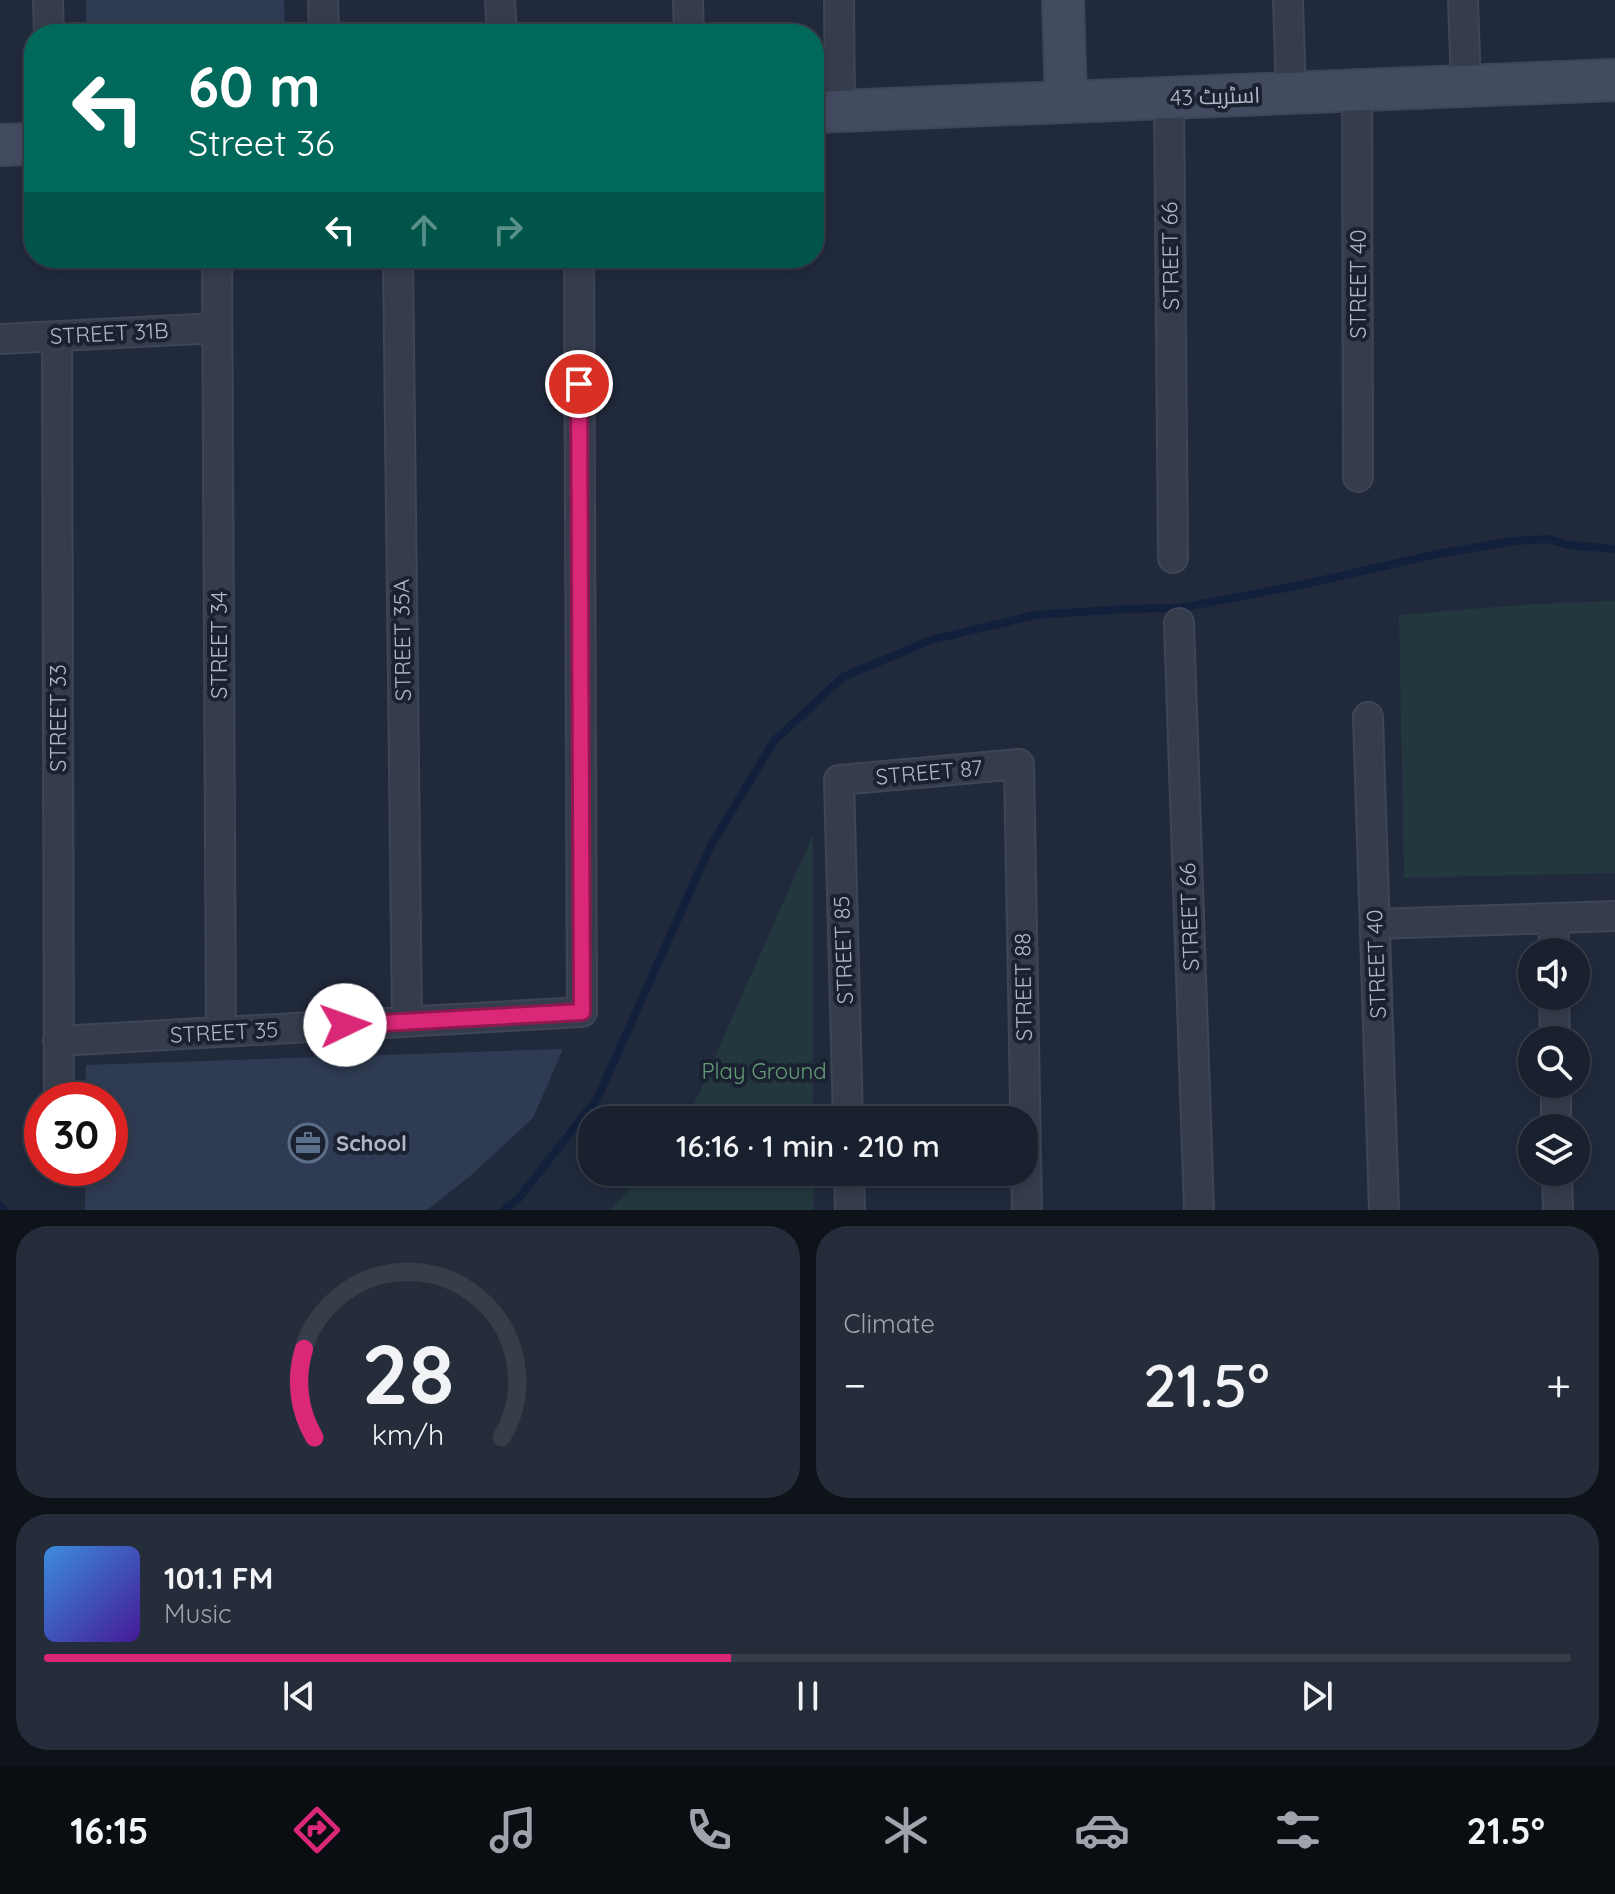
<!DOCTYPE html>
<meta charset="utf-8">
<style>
:root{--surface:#19202e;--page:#262d3a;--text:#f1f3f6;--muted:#9fa3aa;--line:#373e4a;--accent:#db2777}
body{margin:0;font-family:Quicksand,Cairo,sans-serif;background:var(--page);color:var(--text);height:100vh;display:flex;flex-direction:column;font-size:30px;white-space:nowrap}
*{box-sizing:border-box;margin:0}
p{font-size:26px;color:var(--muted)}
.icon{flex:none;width:44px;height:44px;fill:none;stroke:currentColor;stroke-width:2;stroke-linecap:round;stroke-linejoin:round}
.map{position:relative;height:1210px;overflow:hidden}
.drawer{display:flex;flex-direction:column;gap:16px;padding:16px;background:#0e1219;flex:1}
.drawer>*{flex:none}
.top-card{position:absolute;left:24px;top:24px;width:800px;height:244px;border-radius:32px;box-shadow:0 4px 12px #0003,0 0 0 2px var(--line);background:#00695c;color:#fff;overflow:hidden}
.buttons{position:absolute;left:1518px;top:938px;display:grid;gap:16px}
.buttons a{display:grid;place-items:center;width:72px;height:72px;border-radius:50%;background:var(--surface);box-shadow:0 4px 12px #0003,0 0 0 2px var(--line);font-size:40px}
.speed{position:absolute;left:24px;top:1082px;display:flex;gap:16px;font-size:40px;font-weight:700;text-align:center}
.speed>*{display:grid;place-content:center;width:104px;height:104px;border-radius:50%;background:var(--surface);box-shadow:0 4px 12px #0003,0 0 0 2px var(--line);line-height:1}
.speed .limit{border:12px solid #d22;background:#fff;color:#111}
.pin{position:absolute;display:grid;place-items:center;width:68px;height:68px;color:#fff;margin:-34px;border:4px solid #fff;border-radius:50%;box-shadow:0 2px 8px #0007}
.me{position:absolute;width:88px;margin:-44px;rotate:87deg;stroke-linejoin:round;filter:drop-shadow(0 0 6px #0008)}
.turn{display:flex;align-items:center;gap:28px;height:168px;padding:0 32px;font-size:36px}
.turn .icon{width:104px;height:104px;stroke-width:2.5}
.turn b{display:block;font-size:56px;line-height:68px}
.lanes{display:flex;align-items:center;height:76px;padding:0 32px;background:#0003;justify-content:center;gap:40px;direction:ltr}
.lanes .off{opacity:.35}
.big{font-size:60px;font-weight:600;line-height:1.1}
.drawer .card{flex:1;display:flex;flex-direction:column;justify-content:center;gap:12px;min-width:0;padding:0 28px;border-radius:32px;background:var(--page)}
.drawer .dial{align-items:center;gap:0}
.dial svg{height:208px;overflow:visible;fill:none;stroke:var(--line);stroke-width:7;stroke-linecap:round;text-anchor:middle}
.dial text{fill:var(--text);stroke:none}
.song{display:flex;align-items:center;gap:24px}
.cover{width:96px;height:96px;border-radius:12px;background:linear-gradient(135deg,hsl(210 70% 55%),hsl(260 70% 35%))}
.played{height:8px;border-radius:4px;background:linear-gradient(90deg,var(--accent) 45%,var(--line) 45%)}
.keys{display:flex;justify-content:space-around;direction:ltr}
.heat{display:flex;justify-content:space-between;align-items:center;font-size:44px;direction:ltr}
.drawer .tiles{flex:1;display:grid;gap:16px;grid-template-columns:1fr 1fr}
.card:last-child{grid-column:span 2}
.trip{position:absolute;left:578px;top:1106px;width:460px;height:80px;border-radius:32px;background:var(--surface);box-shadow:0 4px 12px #0003,0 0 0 2px var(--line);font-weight:600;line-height:80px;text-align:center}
.dock{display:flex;height:128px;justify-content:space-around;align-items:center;background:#0a0d12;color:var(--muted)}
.dock .icon{width:56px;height:56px}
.dock .current{color:var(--accent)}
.dock b{font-size:36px;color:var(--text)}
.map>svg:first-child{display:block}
</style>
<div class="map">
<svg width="1615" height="1210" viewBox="0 0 1615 1210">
<rect width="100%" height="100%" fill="#212a3d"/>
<path fill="#23383e" d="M1615 601V873L1404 878 1399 615 1532 604Z
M813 835V1120H687Z
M646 1172H813L814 1210H610Z"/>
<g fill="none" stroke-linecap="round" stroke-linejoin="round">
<path stroke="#13203c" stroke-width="8" d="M0 1206 4 1210
M504 1210 518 1199 597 1099 710 847 774 741 843 677 931 640 1035 615 1124 609 1180 608 1301 585 1437 554 1514 541 1548 539 1569 545 1615 549"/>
</g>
<path fill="#2f3b52" d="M86 0H284L285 34H86Z
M563 1049 533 1118 469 1177 427 1210H85V1168H110V1100H85L86 1065Z"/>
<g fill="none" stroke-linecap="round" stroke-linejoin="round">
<g stroke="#3e4656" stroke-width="32">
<path id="street" d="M48 0 49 34
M323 0 324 34
M500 0 502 34
M688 0 689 34
M839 0 840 111
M1288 0 1291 93
M1463 0 1466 86
M1357 90 1358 477
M1169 98 1173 558
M217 258 221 1032
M398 258 407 1022
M57 336 59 1100
M0 339 217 328
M1179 623 1199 1210
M1368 717 1384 1210
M1553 918 1554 952
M1375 924 1615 916
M1554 996 1555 1040
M58 1041 582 1012 579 258
M1556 1084V1128
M848 1120 839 780 1019 764 1027 1210
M849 1172 850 1210
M1557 1172 1558 1210"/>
</g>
<g stroke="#3e4656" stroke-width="44">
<path id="secondary" d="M1063 0 1066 102
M814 112 1615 80
M0 145 34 144"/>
</g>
<use href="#street" stroke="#353d4d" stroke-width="28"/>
<use href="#secondary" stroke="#434b61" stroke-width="40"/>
</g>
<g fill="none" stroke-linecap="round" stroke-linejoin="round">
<g stroke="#8e194d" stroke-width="20">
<path id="route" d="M345 1025 582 1012 579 384"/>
</g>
<use href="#route" stroke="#db2777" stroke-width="14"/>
</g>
<defs>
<g id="office-ring" transform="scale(2)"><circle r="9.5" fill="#1a2232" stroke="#5c6f8a" stroke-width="1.5"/><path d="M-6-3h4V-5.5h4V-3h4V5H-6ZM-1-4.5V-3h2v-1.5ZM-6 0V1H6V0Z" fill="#5c6f8a"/></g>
</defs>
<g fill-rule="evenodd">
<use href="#office-ring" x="308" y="1143"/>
</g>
<g text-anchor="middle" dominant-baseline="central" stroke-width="8" stroke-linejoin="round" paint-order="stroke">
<g font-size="22" fill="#b0b7c9" stroke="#1a2232">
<text transform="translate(1215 96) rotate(-2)">اسٹریٹ 43</text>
<text transform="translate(1170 256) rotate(-91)">STREET 66</text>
<text transform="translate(1358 284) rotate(-90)">STREET 40</text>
<text transform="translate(109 333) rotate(-3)">STREET 31B</text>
<text transform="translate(402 640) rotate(-91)">STREET 35A</text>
<text transform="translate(219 645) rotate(-90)">STREET 34</text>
<text transform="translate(58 718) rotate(-90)">STREET 33</text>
<text transform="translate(929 772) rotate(-5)">STREET 87</text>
<text transform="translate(1189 917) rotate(-92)">STREET 66</text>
<text transform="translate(843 950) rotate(-92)">STREET 85</text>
<text transform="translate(1376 964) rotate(-92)">STREET 40</text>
<text transform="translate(1023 987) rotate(-91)">STREET 88</text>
<text transform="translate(224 1032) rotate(-3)">STREET 35</text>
</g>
<g font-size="22" fill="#659c77" stroke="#1a2232">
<text x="764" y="1071">Play Ground</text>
</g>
<g font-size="22" font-weight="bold" fill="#b0b7c9" stroke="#1a2232" text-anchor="start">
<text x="336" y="1143">School</text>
</g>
</g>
</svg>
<div class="buttons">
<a><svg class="icon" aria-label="sound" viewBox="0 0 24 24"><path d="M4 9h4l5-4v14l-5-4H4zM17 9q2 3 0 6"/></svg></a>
<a><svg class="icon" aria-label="search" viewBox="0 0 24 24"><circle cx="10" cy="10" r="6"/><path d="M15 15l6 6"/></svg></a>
<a><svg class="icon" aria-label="layers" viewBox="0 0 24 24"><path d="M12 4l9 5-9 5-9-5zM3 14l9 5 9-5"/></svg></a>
</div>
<div class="speed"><div class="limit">30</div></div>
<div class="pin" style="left:579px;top:384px;background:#d93025"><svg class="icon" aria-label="arrive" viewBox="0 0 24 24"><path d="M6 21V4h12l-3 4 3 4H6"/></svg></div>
<svg class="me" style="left:345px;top:1025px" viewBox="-20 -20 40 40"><circle r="19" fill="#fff"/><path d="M0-13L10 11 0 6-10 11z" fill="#db2777"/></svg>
<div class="trip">16:16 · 1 min · 210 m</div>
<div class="top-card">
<div class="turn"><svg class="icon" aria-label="left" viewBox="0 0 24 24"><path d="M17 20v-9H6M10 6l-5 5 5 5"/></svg><div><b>60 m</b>Street 36</div></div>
<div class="lanes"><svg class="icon" aria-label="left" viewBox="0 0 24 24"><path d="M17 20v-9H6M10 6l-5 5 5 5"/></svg><svg class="icon off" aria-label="ahead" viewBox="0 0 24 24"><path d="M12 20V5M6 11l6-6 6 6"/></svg><svg class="icon off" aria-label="right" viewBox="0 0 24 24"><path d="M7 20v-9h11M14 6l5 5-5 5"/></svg></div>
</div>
</div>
<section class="drawer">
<div class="tiles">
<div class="card dial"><svg viewBox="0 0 100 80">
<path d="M14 69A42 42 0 1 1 86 69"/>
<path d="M14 69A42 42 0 0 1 10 35" stroke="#db2777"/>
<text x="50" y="56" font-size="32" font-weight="700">28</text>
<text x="50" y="72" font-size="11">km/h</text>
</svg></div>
<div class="card"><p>Climate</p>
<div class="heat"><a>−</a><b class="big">21.5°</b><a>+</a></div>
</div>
<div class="card">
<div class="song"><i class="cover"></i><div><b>101.1 FM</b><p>Music</p></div></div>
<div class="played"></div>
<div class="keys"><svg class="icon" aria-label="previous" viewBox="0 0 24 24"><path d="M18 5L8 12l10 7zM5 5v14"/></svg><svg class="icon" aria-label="pause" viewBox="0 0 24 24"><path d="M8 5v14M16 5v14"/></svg><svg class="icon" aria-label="next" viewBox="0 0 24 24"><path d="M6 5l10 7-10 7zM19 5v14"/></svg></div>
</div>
</div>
</section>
<nav class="dock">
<b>16:15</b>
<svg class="icon current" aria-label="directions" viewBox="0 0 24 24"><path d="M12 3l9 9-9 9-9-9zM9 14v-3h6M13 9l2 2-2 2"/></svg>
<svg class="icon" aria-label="music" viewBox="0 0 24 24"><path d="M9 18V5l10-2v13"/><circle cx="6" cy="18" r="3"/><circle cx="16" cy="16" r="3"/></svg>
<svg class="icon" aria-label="phone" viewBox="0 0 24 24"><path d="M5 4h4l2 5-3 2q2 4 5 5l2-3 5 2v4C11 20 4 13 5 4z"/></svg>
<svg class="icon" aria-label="climate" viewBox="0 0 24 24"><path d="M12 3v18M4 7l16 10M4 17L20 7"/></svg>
<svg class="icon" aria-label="car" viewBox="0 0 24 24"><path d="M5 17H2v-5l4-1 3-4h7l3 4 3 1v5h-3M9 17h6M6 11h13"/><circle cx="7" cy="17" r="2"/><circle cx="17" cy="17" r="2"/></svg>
<svg class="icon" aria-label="filters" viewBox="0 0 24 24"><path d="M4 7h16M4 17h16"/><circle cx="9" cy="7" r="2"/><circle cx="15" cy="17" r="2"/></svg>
<b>21.5°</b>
</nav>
